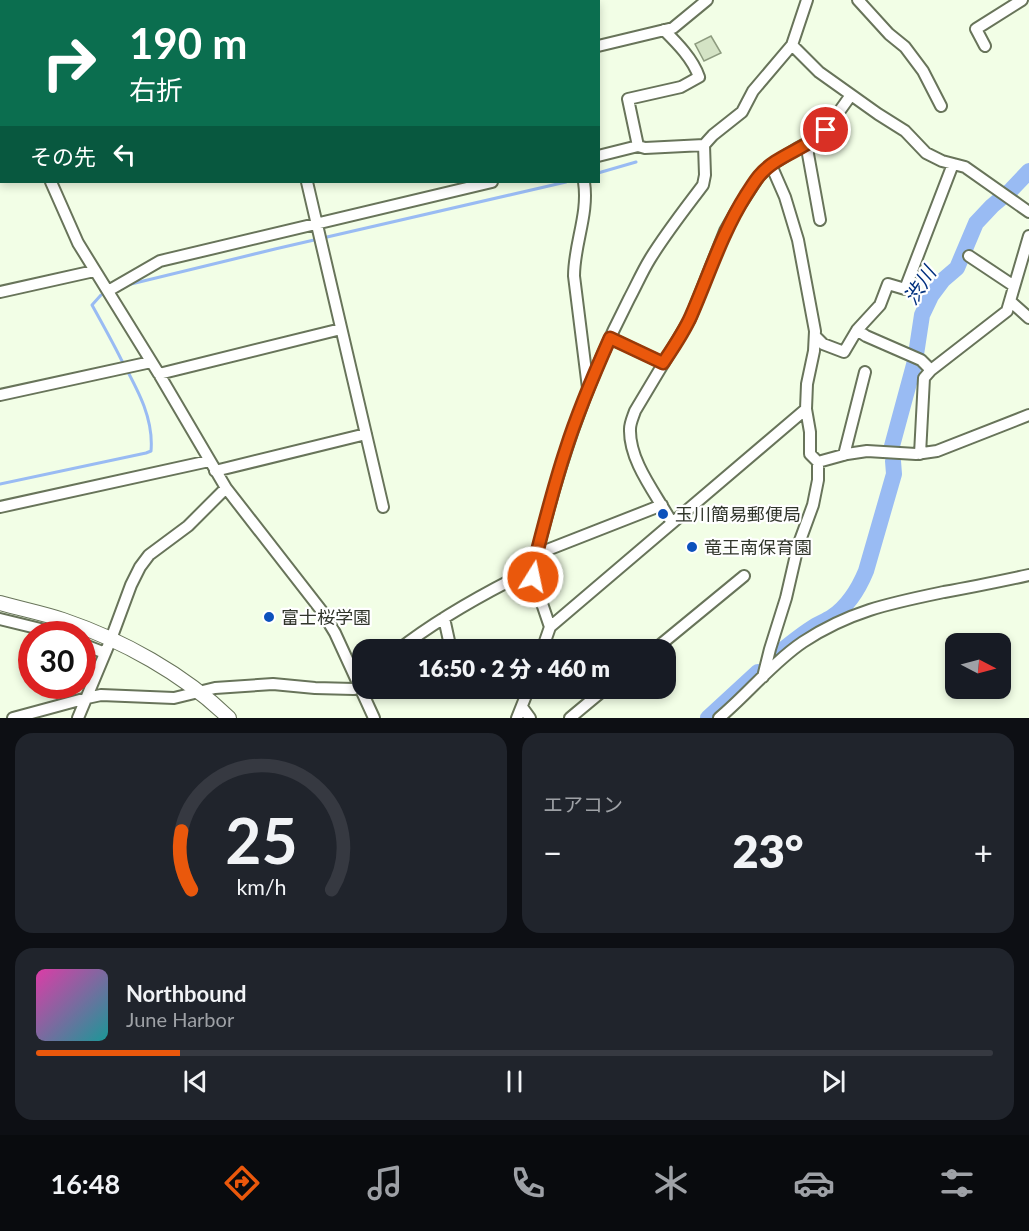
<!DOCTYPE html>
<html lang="ja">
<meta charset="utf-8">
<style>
:root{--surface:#171b24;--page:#20242c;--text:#f1f3f6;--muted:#9ea1a6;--line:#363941;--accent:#ea580c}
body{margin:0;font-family:Lato,"Noto Sans JP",sans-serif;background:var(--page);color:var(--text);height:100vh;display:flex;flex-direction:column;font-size:22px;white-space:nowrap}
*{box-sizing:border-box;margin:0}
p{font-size:20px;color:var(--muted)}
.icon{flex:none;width:33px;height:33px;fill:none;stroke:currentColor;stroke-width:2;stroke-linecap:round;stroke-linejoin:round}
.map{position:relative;height:718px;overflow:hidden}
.panel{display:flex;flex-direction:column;gap:15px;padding:15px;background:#0d0f14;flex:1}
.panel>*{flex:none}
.banner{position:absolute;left:0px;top:0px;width:600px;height:183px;box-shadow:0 3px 9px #0003;background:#0b6e4f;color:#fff;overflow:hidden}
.needle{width:39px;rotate:96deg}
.buttons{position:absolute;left:945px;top:633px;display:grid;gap:12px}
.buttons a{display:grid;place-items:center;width:66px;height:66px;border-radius:12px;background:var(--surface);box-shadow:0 3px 9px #0003;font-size:30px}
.speed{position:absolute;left:18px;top:621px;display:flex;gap:12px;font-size:30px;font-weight:700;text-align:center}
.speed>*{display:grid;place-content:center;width:78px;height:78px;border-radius:50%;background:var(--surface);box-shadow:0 3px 9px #0003;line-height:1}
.speed .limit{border:9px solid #d22;background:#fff;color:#111}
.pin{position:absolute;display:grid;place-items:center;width:51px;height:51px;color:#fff;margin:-26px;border:3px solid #fff;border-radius:50%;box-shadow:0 2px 6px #0007}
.me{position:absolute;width:66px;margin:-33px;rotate:10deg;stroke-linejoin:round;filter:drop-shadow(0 0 4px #0008)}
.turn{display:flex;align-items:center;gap:21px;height:126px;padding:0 30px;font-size:27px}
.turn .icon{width:78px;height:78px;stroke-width:2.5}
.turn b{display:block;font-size:42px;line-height:51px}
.then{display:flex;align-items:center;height:57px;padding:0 30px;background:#0003;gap:12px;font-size:22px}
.big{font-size:45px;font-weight:800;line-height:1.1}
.panel .tile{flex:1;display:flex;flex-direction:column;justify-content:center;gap:9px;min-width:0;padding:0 21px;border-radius:18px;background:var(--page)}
.panel .dial{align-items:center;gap:0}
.dial svg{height:156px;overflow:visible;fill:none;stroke:var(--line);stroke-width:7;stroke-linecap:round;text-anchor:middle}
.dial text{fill:var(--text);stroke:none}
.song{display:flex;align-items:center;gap:18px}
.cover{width:72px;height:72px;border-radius:9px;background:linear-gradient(135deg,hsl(320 70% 55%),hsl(180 70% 35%))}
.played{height:6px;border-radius:3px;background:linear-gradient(90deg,var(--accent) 15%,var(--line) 15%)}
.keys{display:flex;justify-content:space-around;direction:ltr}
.heat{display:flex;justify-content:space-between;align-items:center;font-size:33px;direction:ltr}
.panel .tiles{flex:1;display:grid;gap:15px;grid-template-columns:1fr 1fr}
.tile:last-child{grid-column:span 2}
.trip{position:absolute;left:352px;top:639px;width:324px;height:60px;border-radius:18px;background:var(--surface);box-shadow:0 3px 9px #0003;font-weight:800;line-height:60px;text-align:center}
.tabs{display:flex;height:96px;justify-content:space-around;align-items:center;background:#090b0e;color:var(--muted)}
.tabs .icon{width:42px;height:42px}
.tabs .current{color:var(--accent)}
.tabs b{font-size:27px;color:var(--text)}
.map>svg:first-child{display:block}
</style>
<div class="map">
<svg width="1029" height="718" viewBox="0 0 1029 718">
<rect width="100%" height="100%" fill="#f2fee6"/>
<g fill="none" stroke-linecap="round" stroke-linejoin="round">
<path stroke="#99bbf3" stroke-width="3" d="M62 2 65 0
M344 2 351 0
M0 19H2
M598 173 636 162
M127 285 275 249 566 182
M0 484 146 453 151 451C154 417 136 387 121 359 112 341 102 323 92 305L101 295"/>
<path stroke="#99bbf3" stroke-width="16" d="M892 446 915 361 922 315 931 296 943 280 957 268 976 223 992 206 1011 190 1029 171
M774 657C786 647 798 637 812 628 818 624 826 621 832 617 848 606 859 588 866 571L894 474 893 461
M708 718 758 672"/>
</g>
<path fill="#d4e3c5" stroke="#8d9b7f" stroke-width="1.5" d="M711 36 721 53 704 61 695 44Z"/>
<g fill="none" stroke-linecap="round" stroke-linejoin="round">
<g stroke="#68745a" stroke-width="14">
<path id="minor" d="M149 0 150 2
M262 0V2
M541 0V2
M858 0 889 34 905 47 923 71 941 106
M329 2 335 0
M0 39 2 46
M792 45 819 72 878 114 905 131 926 153 942 161 965 167 1029 212
M598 46 673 28 707 0
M985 46 976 29 1022 0
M0 90H2
M809 142 808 154 820 220
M638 146 645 148 704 145
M598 156 638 146 628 99 681 87 699 77C693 59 677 43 664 30
M0 175 2 174
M51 182 78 243 159 374 226 488 321 610 335 633 374 718
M307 182 383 507
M584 182C589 214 574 244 574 276L588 388
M969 256 1014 286
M108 291 160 261 492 182
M0 292 94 271
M1010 301 1029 318
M815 336 823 344 844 352 857 330
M610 338 663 363
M931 370 921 360 866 336 857 330 880 305 888 284 905 289 953 164
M159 374 341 329
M0 395 151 362
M920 454 924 378 931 370 1007 311 1029 236
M844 455 865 372
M818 462 847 454 867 451 916 454 937 451 1029 415
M215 471 366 434
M0 507 209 461
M672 523C657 495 629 462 630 429 630 423 633 417 635 411L690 319 725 231 737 210 759 176 771 165 798 148 819 137 826 130 851 95
M537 554 662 505
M444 618 451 650
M0 619 61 634
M550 627 806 409
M82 644 105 653
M398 650C440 617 486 592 533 569
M542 650 550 627 533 577V569C556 474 584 386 629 299 636 286 642 272 650 259 666 233 685 209 703 185L705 175 704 145 713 135 742 112 753 91 792 45 807 0
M654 650 744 576
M763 677 770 649 786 598 798 546 813 505 818 480V462L810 454V432L806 409 807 384 814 351 815 331 798 240 785 197 771 165
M522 707 530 718
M13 718 87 698 101 695 174 698 215 688 273 684 315 688 354 689 362 682
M78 718 111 639 131 585 140 567 149 555 188 526 226 488
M517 718 529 688
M570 718 606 688
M719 718C748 694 772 663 803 642 850 611 891 603 944 592 972 587 1001 581 1029 575"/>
</g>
<g stroke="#68745a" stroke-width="16">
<path id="major" d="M0 603C21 609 42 613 63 620 122 640 184 674 229 718"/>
</g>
<use href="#minor" stroke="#fff" stroke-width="10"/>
<use href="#major" stroke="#fff" stroke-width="14"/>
</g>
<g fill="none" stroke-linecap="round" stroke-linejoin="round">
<g stroke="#983908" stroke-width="15">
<path id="route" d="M533 577V568C543 528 553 488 566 449 578 411 594 374 610 338L663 363C673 348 684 332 691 316 709 275 722 233 746 195 750 189 754 182 759 176 776 155 807 149 826 130"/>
</g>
<use href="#route" stroke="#ea580c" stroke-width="10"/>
</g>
<g fill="#0c51bc" stroke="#fff" stroke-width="2">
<circle cx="663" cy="514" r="6"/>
<circle cx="692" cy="547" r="6"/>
<circle cx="269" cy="617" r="6"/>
</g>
<g text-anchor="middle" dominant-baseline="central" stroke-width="4.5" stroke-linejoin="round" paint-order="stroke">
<g font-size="18" fill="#31362b" stroke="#fff" text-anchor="start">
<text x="675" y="514">玉川簡易郵便局</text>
<text x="704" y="547">竜王南保育園</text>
<text x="281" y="617">富士桜学園</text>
</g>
<g font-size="20" font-style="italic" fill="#00307e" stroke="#fff">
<text transform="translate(919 285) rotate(-57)">渋川</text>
</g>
</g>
</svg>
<div class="buttons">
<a><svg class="needle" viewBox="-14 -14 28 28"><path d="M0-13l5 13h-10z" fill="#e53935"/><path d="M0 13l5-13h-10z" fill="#9ea1a6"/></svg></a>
</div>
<div class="speed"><div class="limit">30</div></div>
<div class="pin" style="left:826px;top:130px;background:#d93025"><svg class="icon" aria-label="arrive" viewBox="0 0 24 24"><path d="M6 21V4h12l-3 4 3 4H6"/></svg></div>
<svg class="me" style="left:533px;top:577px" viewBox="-20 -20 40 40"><circle r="17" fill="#ea580c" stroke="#fff" stroke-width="3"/><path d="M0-11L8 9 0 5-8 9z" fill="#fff"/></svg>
<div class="trip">16:50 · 2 分 · 460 m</div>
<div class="banner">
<div class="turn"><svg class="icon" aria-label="right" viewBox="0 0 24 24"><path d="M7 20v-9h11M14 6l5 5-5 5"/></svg><div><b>190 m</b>右折</div></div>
<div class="then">その先<svg class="icon" aria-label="left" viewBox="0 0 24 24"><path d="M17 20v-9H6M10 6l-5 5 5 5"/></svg></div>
</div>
</div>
<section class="panel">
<div class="tiles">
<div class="tile dial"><svg viewBox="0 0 100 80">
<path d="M14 69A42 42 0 1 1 86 69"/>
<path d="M14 69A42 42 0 0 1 9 39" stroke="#ea580c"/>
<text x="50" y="56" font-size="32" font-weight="700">25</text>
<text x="50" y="72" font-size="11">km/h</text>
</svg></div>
<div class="tile"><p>エアコン</p>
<div class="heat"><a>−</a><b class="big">23°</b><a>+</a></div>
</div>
<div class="tile">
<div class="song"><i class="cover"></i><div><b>Northbound</b><p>June Harbor</p></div></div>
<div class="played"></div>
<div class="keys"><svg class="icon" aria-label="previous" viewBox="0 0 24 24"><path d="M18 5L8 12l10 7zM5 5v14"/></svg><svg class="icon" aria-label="pause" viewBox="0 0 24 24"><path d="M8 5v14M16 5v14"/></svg><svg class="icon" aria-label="next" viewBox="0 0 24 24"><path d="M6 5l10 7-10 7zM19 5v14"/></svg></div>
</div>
</div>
</section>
<nav class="tabs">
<b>16:48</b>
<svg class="icon current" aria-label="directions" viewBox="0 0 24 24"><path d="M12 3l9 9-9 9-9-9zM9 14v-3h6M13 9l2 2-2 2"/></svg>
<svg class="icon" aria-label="music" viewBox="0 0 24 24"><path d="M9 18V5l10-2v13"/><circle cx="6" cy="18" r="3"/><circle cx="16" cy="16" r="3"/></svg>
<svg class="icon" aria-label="phone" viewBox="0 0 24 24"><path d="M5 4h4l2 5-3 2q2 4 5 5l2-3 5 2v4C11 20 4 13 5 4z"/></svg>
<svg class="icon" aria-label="climate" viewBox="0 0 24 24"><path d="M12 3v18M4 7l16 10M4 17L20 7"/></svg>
<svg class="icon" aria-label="car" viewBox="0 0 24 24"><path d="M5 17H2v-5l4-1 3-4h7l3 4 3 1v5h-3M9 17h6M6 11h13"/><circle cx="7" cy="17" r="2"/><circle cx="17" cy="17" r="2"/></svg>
<svg class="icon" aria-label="filters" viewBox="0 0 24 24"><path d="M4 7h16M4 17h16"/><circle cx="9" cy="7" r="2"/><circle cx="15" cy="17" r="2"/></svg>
</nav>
